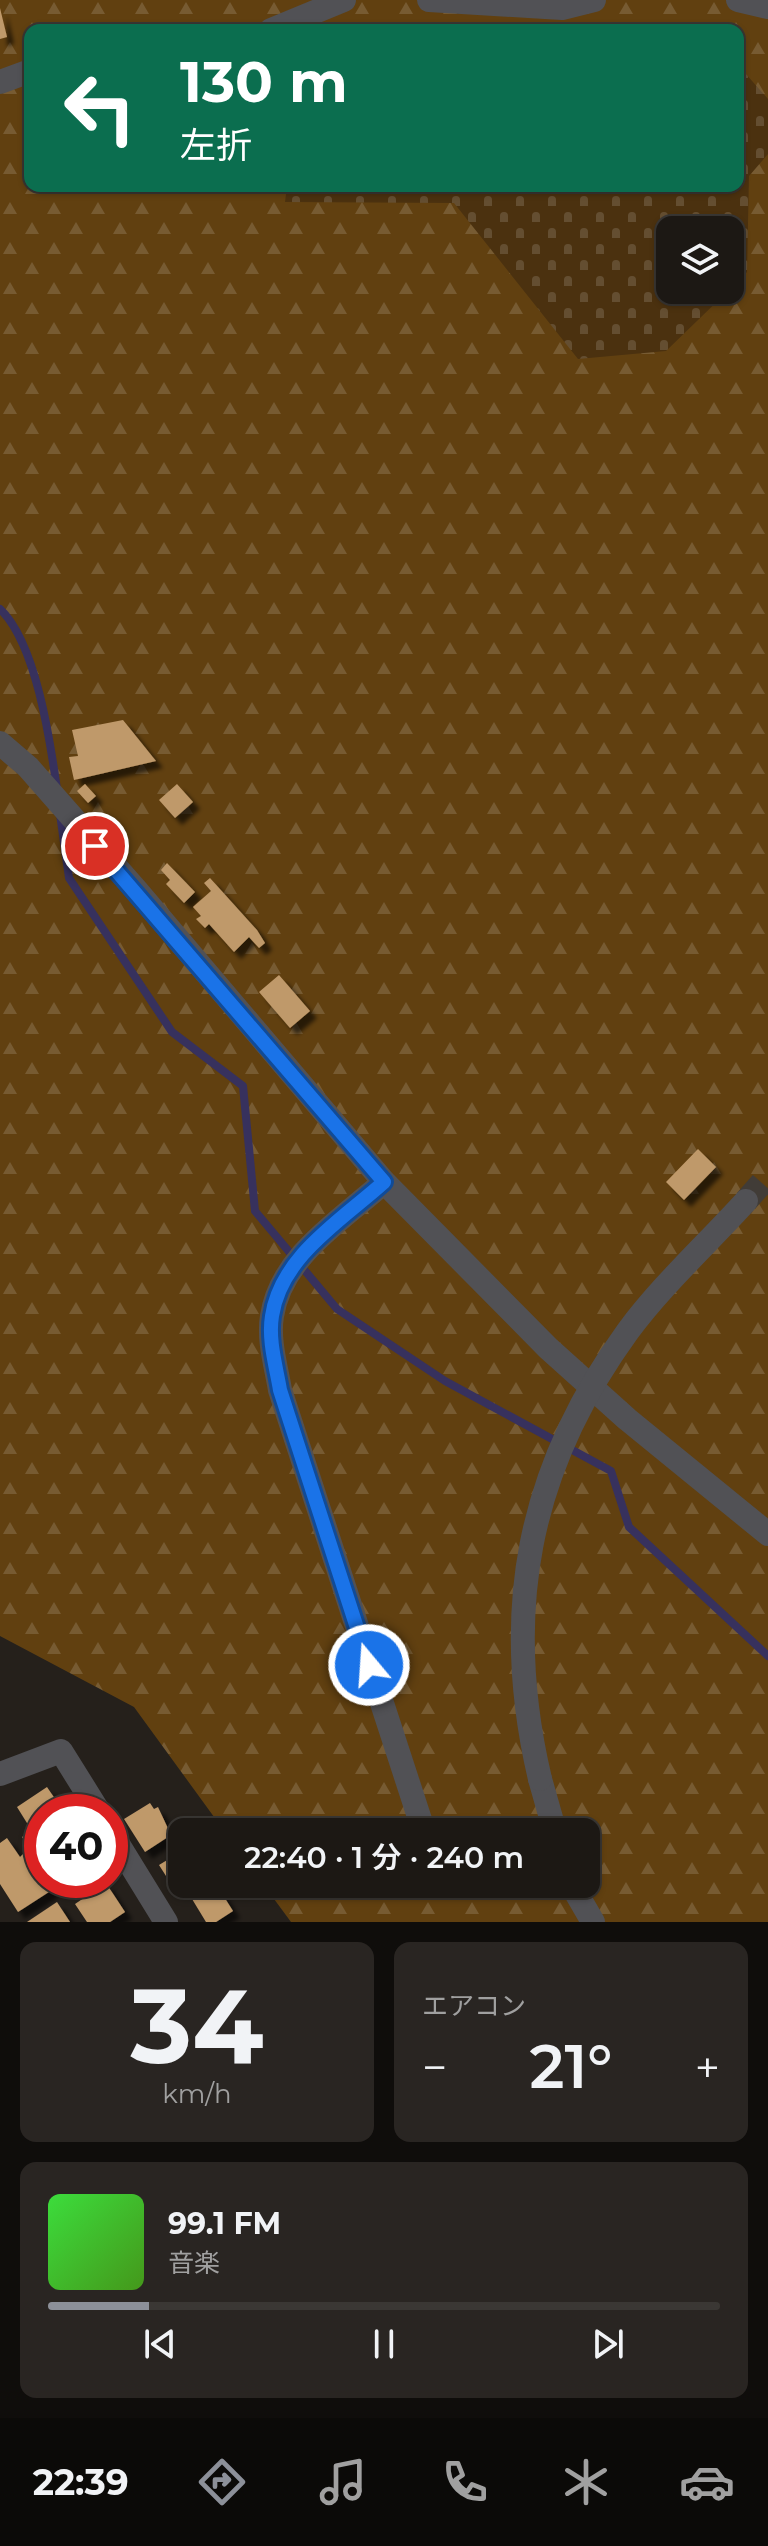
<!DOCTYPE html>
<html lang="ja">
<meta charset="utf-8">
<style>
:root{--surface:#1c1814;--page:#292522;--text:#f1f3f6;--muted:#a0a0a0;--line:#3a3734;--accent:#8c9099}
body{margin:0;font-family:Montserrat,"Noto Sans JP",sans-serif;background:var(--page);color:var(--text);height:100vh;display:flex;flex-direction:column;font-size:30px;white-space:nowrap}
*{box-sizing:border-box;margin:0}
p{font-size:26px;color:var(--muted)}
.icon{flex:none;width:44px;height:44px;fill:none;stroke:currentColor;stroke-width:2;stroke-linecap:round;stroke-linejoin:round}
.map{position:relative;height:1922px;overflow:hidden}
.side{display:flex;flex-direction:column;gap:20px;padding:20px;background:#0f0d0b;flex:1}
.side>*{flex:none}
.top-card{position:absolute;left:24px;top:24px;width:720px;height:168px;border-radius:16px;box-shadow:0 2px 6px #0004,0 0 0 2px var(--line);background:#0b6e4f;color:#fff;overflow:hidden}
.controls{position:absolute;left:656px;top:216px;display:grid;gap:16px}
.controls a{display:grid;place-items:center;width:88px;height:88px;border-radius:16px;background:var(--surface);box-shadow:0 2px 6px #0004,0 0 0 2px var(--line);font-size:40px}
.speed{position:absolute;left:24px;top:1794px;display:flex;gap:16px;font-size:40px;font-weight:700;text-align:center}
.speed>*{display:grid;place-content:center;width:104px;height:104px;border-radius:50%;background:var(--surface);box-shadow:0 2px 6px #0004,0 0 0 2px var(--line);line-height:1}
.speed .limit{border:12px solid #d22;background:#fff;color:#111}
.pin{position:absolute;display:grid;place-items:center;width:68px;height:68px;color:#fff;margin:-34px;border:4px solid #fff;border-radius:50%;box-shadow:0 2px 8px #0007}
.me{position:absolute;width:88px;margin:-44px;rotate:342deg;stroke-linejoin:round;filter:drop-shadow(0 0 6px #0008)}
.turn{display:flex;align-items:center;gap:28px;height:168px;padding:0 24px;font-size:36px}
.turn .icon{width:104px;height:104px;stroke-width:2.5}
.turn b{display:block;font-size:56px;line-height:68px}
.big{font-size:60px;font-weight:600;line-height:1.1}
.side .tile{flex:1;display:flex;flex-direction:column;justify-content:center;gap:12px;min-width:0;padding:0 28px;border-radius:16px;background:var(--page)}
.side .dial{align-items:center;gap:0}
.dial b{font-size:104px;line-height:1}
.song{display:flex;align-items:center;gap:24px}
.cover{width:96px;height:96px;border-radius:12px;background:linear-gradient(135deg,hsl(120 70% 55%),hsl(100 70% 35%))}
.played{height:8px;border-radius:4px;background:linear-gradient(90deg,var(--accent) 15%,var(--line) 15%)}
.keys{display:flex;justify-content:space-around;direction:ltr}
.heat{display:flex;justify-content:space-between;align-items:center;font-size:44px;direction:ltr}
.side .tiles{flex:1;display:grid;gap:20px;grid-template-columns:1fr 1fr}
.tile:last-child{grid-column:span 2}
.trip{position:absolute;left:168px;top:1818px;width:432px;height:80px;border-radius:16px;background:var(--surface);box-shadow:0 2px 6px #0004,0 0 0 2px var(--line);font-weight:600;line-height:80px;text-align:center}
.tabs{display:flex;height:128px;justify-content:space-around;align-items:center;background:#0b0a08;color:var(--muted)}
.tabs .icon{width:56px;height:56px}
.tabs .on{color:var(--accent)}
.tabs b{font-size:36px;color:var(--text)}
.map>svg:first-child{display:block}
</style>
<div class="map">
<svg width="768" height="1922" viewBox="0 0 768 1922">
<defs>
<pattern id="forest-firs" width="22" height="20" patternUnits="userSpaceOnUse" patternTransform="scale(2)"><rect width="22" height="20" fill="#614010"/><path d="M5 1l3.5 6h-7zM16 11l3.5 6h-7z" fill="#775b32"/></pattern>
<pattern id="cemetery-stones" width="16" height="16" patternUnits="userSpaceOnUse" patternTransform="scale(2)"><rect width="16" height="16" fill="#4b310f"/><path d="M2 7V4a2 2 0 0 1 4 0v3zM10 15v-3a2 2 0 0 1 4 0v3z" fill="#644e31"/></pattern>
<filter id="shadow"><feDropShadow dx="7" dy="7" stdDeviation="2" flood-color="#0009"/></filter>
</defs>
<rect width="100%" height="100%" fill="#25201b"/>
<path fill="url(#forest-firs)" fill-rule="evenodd" d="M0 0H768V1922H291L263 1884H586V1832H225L134 1707 0 1636ZM30 30H738V186H30ZM670 230H730V290H670Z"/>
<path fill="url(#cemetery-stones)" d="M738 65 768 99V154L749 176 747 272 730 289V230H670V290H729L666 351 578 359 454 203 285 202 287 186H738Z"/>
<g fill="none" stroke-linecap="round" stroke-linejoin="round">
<path stroke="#37315d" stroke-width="8" d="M0 609C36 643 50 740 57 789
M60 814 69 878 172 1032 243 1086 255 1211 337 1309 445 1381 611 1471 629 1527 768 1656"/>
</g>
<path fill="#bf996b" filter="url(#shadow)" d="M0 8 7 37 0 39Z
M417 26H441V30H417Z
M123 720 156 761 74 780 69 757 78 756 72 730Z
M85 784 96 796 88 803 77 791Z
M177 784 193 802 175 818 159 800Z
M167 863 195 892 184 903 166 884 170 880 161 870Z
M210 878 257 930 265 943 259 948 249 937 234 952 209 924 205 928 196 919 201 916 193 907 211 891 204 883Z
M279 975 310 1011 290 1028 259 992Z
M698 1149 716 1167 684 1200 666 1182Z
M47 1787 64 1812H42V1836L37 1839 17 1807Z
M150 1803 154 1809 158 1807 171 1835 145 1852 124 1819Z
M29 1832 36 1843 29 1848 22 1837Z
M7 1838 20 1857 23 1854 34 1870 37 1868 52 1890 18 1912 0 1884V1843Z
M182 1851V1885L175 1890 159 1865Z
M106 1883 125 1912 110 1922H87L75 1904Z
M205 1884H216L233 1911 216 1922H206L189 1894Z
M57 1902 70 1922H27Z"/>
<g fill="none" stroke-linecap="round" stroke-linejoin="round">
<path stroke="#413c37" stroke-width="24" stroke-dasharray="24 12" stroke-linecap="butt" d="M746 1201 768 1176"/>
<path stroke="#515155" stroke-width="24" d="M429 0 562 8 594 0
M738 0 768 7
M271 30 344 0
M0 82 30 71
M0 743 28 767 137 891 384 1182 548 1348 627 1419 768 1534
M384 1182C342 1220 281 1256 272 1316 268 1340 276 1366 280 1390L424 1832
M0 1774 61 1751 99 1812
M540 1779 555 1832
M110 1831 166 1922
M460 1884 466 1887 520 1884
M571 1884 593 1922"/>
<path stroke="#515155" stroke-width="24" d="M540 1779C501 1613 527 1470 628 1331 662 1285 707 1244 746 1201"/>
</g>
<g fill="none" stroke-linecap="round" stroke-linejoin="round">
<g stroke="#114b97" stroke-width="20">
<path id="route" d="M95 846 384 1182C342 1220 281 1256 272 1316 268 1340 276 1366 280 1390L369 1665"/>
</g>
<use href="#route" stroke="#1a73e8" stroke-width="14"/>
</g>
</svg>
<div class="controls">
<a><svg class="icon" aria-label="layers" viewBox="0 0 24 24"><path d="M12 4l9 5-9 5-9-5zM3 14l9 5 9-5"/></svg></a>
</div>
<div class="speed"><div class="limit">40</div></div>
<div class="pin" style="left:95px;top:846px;background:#d93025"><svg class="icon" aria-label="arrive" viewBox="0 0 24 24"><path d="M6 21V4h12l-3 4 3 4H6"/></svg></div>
<svg class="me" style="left:369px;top:1665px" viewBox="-20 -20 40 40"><circle r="17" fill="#1a73e8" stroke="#fff" stroke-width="3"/><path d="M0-11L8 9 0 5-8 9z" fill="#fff"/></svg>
<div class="trip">22:40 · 1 分 · 240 m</div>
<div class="top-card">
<div class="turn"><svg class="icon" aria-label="left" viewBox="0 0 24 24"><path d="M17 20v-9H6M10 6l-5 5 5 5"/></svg><div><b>130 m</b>左折</div></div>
</div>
</div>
<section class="side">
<div class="tiles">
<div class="tile dial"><b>34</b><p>km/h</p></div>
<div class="tile"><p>エアコン</p>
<div class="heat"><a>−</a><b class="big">21°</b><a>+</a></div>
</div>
<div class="tile">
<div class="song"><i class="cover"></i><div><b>99.1 FM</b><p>音楽</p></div></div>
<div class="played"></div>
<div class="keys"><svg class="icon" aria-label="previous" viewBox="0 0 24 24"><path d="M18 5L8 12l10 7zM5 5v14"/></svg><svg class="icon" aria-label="pause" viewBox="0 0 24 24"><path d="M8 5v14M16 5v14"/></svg><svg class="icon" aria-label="next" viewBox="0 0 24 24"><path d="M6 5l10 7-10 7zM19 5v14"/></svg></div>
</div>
</div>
</section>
<nav class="tabs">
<b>22:39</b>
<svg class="icon on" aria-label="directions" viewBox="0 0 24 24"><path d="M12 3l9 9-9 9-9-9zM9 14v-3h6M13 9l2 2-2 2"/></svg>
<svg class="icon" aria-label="music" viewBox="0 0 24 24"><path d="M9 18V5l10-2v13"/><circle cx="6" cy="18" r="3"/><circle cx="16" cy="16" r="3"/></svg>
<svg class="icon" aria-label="phone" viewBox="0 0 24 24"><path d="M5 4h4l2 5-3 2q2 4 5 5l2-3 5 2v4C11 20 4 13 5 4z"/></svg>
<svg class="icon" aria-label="climate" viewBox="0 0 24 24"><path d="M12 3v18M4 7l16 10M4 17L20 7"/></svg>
<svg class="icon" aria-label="car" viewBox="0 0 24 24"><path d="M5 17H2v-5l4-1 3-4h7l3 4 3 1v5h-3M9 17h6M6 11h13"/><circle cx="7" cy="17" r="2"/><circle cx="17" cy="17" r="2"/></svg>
</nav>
